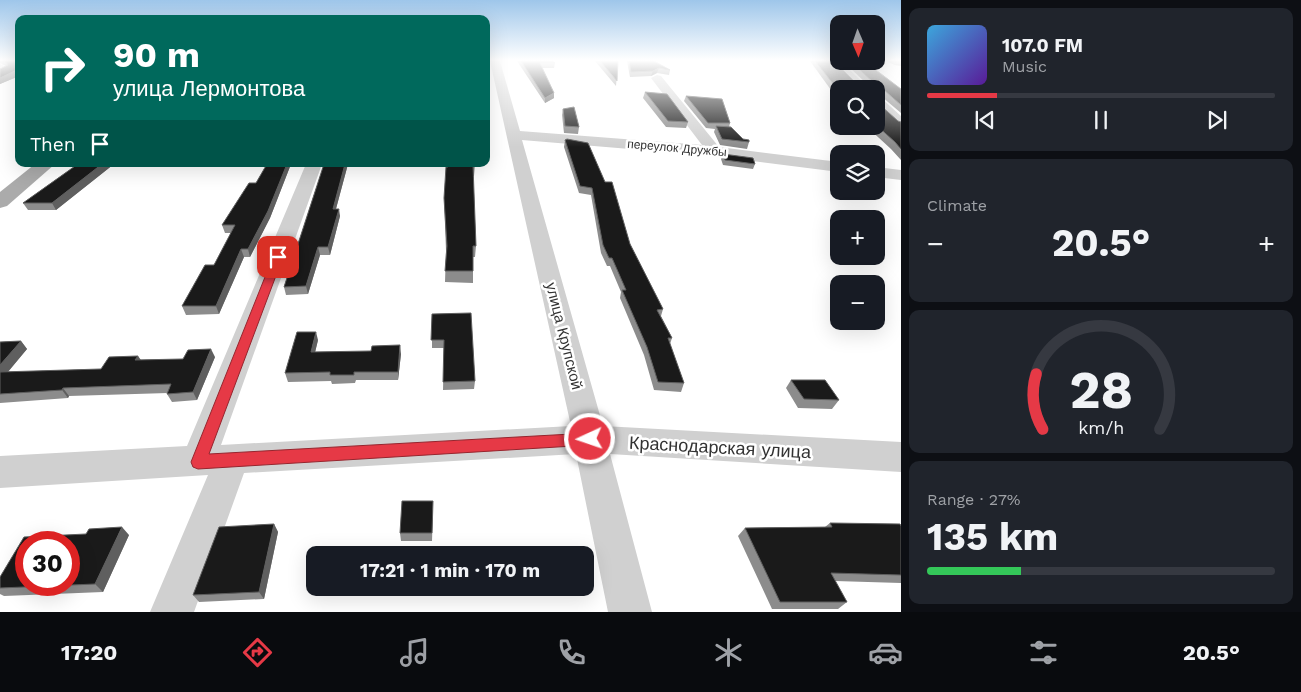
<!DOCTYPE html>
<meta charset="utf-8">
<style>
:root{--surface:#171b24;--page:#20242c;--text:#f1f3f6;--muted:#9ea1a6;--line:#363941;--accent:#e63946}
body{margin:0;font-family:"Work Sans",sans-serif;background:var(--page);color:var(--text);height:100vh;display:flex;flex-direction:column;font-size:19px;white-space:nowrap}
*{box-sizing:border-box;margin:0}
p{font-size:16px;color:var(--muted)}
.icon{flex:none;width:28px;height:28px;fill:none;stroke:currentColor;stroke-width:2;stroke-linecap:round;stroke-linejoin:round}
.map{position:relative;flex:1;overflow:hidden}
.panel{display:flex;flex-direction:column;gap:8px;padding:8px;background:#0d0f14;width:400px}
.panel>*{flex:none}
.hud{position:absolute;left:15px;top:15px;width:475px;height:152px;border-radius:10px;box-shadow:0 5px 20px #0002;background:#00695c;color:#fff;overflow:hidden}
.needle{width:32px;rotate:178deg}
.fabs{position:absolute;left:830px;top:15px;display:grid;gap:10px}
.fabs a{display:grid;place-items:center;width:55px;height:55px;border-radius:10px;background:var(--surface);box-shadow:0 5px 20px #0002;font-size:25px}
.speed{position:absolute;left:15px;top:531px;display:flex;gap:10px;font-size:25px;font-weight:700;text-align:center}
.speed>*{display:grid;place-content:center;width:65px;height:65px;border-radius:50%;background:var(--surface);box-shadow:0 5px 20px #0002;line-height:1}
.speed .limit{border:8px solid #d22;background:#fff;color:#111}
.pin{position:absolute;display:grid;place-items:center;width:42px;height:42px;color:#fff;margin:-21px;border-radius:10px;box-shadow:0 2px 8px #0006}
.me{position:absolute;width:55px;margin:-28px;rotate:267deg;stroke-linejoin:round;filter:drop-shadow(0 0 4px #0008)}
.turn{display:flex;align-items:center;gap:18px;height:105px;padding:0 15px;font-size:22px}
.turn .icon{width:65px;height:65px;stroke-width:2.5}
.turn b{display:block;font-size:35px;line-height:42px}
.then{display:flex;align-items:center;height:48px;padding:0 15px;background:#0003;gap:10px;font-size:19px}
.big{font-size:38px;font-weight:700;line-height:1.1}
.panel .widget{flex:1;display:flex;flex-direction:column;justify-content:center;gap:8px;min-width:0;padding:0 18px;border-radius:10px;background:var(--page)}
.panel .dial{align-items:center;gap:0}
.dial svg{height:130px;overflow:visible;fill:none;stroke:var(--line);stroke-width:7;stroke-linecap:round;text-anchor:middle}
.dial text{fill:var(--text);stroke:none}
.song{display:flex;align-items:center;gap:15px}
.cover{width:60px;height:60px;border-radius:8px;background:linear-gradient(135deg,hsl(200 70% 55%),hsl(270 70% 35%))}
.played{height:5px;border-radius:2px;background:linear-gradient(90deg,var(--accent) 20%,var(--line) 20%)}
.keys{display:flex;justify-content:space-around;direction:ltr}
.heat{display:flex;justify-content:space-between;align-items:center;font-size:28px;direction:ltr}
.charge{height:8px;border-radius:4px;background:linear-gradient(90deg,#34c759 27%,var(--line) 0)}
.trip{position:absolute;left:306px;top:546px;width:288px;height:50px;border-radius:10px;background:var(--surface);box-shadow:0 5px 20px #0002;font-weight:700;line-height:50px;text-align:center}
.dock{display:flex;height:80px;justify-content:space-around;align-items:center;background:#090b0e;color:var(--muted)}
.dock .icon{width:35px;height:35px}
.dock .active{color:var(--accent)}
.dock b{font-size:22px;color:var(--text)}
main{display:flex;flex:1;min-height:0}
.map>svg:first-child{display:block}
</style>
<main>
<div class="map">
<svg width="901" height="612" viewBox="0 0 901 612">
<rect width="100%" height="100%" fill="#fff"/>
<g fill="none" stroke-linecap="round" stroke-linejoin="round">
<path fill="#d0d0d0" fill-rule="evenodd" d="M490 61H500L520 131 702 145 651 78 657 75 661 76 719 147 839 162V172L714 156 522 140 603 426 901 442V472L610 454 652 612H608L576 454 244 473 194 612H150L208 475 0 488V456L187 446 306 164H322L221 445 571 426Z
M829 61H840L870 89H857Z
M0 64 9 69 0 74Z
M876 96 880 97 901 116V127L896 126 876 107Z
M876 167 901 170V180L876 177Z"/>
<path fill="#ababab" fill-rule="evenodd" d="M35 164H55L7 206 0 208V192Z"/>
</g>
<path fill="#8c8c8c" d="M0 61H19V76L0 84V69L6 66 0 63Z
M517 61H553L555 63 554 68H542L554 98 545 103Z
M595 61H618L616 86Z
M627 61H654L670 70 669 75 657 73 651 76 630 77Z
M810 61H834L858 85H868L843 61H864L901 89V113L881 96 878 95V103L898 121 901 122V160L891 149 866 126H876V89H839V105L831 90Z
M886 61H901V66L895 65Z
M645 92 688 122 686 128 666 127 643 98Z
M686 96 730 123 729 127 743 139 749 142 747 149 720 145 714 132 715 129 706 128 684 101Z
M563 109 579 127 578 134 564 133 562 115Z
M565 140 630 244 663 309 661 316 672 338 670 344 684 383 681 392 654 390 644 355 620 298 621 292 610 266H607L601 253 591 195 579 193 564 147Z
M723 154 755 164 753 169 723 165 721 159Z
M74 164H114L56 210H28L23 203 75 166Z
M267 164H291L270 218 250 257H244L219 314 186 315 182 306 214 265 231 233H225L222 225 256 183Z
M324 164H348L336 209 340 216 330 255H320L308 294 286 295 284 287Z
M475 164 474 176H473L476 246 475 257H473V283L445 282 446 251 444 198 448 167Z
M432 314 475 381 474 389 443 390 444 348H432Z
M318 340 315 352 401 354 398 380H356L355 383 332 384 331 381 288 382 285 373Z
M21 341 27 349 8 372 101 369 138 356 141 360 183 359 215 357 197 400 172 402 167 394 168 393 69 396 68 398 0 403V342Z
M791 380 839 400 832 409 798 408 786 388Z
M433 510 432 541H401L400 533Z
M830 523 901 526V583L835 581 847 602 838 609H772L738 536 745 528 825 527Z
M274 524 278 532 264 599 199 602 193 595Z
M86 534 129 535 103 592 4 596 0 594V577Z"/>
<path fill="#5f5f5f" d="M659 68 657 73 651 76 653 71Z
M19 69V76L0 84V78Z
M554 93V98L545 103V98Z
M102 164H114L56 210 52 203Z
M287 164H291L270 218 250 257 248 249Z
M345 164H348L334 216 333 209Z
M339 209 340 216 330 255 328 247Z
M318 247 320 255 308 294 306 286Z
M241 249 244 257 219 314 216 306Z
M316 332 318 340 313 361 311 352Z
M21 341 27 349 1 380H0V365Z
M400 345 401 354 398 380V372Z
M211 349 215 357 197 400 193 392Z
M138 356 143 364 135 360Z
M63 388 69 396 68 398 62 390Z
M274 524 278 532 264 599 259 592Z
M122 527 129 535 103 592 95 584Z"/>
<path fill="#1a1a1a" stroke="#5f5f5f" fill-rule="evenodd" d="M4 61H19V69L0 78V69L8 65 7 63Z
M521 61H553L555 63H540L554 93 545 98Z
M600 61H618L617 81Z
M629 61H654L670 70 659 68 653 71 631 72Z
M815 61H834L858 85H873L875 84 850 61H864L901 89V105L884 90 878 89V103L898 121 901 122V149L895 142 876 125V89H839V94L834 85Z
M645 92 667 94 688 122 668 121Z
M686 96 722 99 730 123H708Z
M574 107 579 127 565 126 563 109Z
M716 126 731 127 743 139 749 140V142L722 139Z
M567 139 588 143 605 182H612L630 244 663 309 657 310 672 338H668L684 383 658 382 647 347 622 290H626L612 258H609L603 245 592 188 580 186 565 140Z
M723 154 753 158 755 164 725 160Z
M78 164H102L52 203H23Z
M267 164H287L268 211 248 249H241L216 306H182L205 265H214L235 225H222L249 183H256Z
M324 164H345L333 209H339L328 247H318L306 286 284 287Z
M448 164H475V166H473L476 246H473V271H445L447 246 444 198 446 167H448Z
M471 313 475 381 443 382 444 340H431L432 314Z
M297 332H316L311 352 371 351 372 346 400 345 398 372H354V375H330V372L285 373Z
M21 341 0 365V342Z
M211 349 193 392 167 394 171 384 63 388 62 390 0 394V372L101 369 109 357 138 356 135 360 183 359 188 350Z
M791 380H825L839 400 804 399Z
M402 501H433L432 533H400Z
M830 523 900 524 901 526V575L831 573 847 602H780L745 528 832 527Z
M274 524 259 592 193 595 219 527Z
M122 527 95 584 0 588V577L24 537 86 534 89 529ZM26 542H69V585H26Z"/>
<linearGradient id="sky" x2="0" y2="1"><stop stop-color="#9ec6ea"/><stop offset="0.41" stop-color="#fff"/><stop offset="1" stop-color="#fff" stop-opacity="0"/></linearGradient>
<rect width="901" height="147" fill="url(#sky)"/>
<path fill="#e63946" stroke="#96252e" d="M278 254 283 257 209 454 590 433 595 435 598 439 595 444 590 445 198 469 193 467 191 462 273 257Z"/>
<g text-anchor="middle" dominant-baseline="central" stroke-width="5" stroke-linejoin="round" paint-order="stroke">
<g font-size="12" fill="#333" stroke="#fff">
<text transform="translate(677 148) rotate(5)">переулок Дружбы</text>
</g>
<g font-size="15" fill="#333" stroke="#fff">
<text transform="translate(564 336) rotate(76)">улица Крупской</text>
</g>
<g font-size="18" fill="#333" stroke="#fff">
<text transform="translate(720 447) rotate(3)">Краснодарская улица</text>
</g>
</g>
</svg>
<div class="fabs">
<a><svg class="needle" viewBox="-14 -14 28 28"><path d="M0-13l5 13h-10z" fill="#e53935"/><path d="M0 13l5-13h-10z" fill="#9ea1a6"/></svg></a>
<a><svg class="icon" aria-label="search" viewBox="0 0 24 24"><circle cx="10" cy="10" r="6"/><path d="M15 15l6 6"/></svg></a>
<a><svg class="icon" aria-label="layers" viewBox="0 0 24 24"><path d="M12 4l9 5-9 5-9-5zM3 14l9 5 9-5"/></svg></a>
<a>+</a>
<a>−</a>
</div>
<div class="speed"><div class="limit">30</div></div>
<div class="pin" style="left:278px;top:257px;background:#d93025"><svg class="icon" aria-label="arrive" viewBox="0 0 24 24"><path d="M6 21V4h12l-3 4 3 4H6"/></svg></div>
<svg class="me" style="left:590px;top:439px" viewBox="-20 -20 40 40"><circle r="17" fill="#e63946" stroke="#fff" stroke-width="3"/><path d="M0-11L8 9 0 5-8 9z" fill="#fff"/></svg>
<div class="trip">17:21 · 1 min · 170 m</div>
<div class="hud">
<div class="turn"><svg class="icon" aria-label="right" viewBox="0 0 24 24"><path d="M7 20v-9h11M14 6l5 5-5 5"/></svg><div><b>90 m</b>улица Лермонтова</div></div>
<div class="then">Then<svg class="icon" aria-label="arrive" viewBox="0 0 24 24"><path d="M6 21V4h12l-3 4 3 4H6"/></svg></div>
</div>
</div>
<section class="panel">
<div class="widget">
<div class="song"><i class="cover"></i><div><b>107.0 FM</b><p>Music</p></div></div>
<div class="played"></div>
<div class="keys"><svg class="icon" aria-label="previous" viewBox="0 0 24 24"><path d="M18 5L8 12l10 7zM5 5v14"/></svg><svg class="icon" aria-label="pause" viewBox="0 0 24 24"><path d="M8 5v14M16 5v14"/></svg><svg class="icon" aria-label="next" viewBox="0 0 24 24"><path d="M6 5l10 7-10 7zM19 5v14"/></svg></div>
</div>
<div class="widget"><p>Climate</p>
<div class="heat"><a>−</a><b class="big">20.5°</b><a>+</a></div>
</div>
<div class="widget dial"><svg viewBox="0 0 100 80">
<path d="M14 69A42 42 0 1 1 86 69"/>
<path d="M14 69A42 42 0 0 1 10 35" stroke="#e63946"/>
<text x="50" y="56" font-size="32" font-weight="700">28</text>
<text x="50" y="72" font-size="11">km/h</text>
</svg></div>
<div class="widget"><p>Range · 27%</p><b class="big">135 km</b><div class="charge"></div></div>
</section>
</main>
<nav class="dock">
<b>17:20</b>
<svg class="icon active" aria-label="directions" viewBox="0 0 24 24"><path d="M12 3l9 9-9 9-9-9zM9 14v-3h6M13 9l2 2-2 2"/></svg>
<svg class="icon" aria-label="music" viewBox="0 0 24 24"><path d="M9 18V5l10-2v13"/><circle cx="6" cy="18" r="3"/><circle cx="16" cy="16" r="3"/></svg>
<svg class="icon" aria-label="phone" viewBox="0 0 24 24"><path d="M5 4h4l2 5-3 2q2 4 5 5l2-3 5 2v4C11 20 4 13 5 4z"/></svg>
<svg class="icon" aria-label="climate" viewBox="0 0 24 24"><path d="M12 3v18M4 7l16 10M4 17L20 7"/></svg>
<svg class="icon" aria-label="car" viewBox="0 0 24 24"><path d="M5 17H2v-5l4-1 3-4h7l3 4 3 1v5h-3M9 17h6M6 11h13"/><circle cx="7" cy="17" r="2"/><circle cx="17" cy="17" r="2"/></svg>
<svg class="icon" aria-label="filters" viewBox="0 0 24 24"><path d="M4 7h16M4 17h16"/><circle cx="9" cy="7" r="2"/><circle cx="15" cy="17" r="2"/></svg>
<b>20.5°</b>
</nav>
